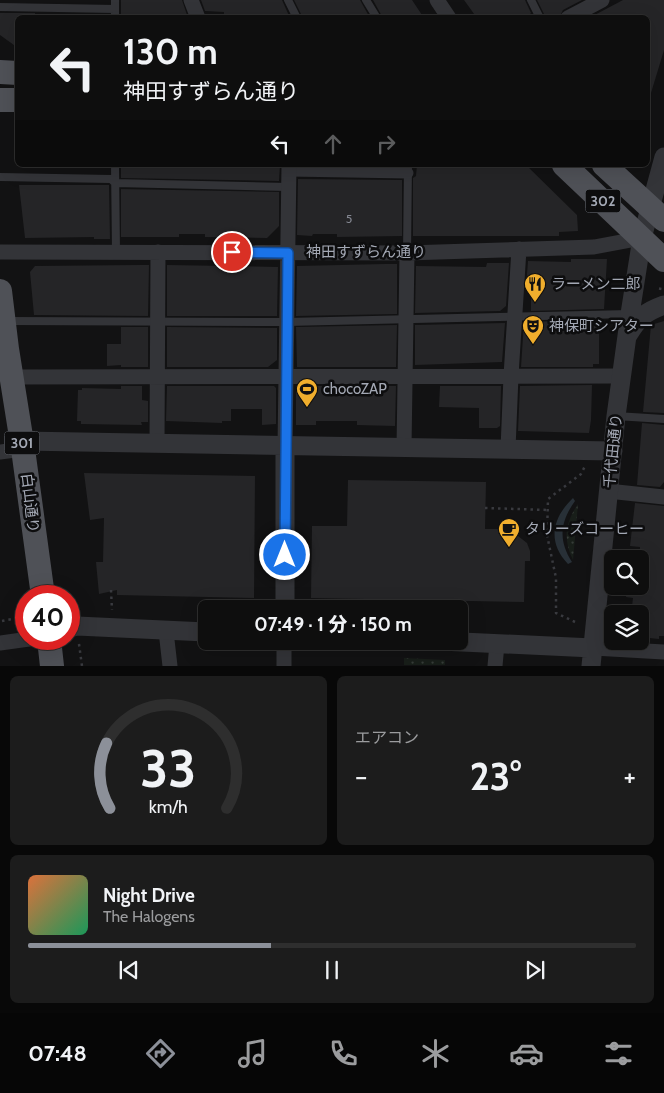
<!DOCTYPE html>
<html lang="ja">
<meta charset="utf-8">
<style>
:root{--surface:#0e0e0e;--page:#1c1c1c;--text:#f1f3f6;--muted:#9b9c9e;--line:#2e2e2e;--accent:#8c9099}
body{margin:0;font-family:Cabin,"Noto Sans JP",sans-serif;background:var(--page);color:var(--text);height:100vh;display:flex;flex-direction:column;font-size:19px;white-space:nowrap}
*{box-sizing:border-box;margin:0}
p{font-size:16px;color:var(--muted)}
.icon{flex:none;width:28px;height:28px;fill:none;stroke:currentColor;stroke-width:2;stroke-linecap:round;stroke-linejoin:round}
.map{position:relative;height:666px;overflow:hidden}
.panel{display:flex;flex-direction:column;gap:10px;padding:10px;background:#080808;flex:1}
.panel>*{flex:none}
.hud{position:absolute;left:15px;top:15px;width:635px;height:152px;border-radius:8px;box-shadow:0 5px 20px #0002,0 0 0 1px var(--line);background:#0e0e0e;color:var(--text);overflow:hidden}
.tools{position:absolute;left:604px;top:550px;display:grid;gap:10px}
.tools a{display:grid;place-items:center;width:45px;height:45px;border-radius:8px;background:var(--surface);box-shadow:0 5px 20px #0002,0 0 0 1px var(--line);font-size:25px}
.speed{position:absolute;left:15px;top:585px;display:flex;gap:10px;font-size:25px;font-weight:700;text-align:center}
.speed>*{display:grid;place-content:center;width:65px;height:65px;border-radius:50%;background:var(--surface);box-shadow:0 5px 20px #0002,0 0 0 1px var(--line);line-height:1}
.speed .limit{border:8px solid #d22;background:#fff;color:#111}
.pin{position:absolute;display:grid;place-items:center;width:42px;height:42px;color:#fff;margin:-21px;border:2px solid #fff;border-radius:50%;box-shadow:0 1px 5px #0007}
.me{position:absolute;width:55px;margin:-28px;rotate:0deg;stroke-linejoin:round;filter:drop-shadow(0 0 4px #0008)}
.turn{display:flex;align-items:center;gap:18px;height:105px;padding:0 25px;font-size:22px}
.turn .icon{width:65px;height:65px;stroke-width:2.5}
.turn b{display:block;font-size:35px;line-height:42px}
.lanes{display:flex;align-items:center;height:48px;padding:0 25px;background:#0003;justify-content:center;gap:25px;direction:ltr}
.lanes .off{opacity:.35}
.big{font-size:38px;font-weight:800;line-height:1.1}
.panel .tile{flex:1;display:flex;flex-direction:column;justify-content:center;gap:8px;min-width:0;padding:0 18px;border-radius:8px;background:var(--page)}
.panel .dial{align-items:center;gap:0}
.dial svg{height:130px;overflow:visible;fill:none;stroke:var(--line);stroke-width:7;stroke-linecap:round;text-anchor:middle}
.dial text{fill:var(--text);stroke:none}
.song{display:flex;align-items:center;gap:15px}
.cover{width:60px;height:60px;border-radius:8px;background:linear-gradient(135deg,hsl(20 70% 55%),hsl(150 70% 35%))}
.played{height:5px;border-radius:2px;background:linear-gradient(90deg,var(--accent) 40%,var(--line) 40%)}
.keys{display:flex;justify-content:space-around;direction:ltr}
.heat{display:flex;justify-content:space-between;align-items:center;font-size:28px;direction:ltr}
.panel .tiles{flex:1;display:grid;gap:10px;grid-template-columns:1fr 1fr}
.tile:last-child{grid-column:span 2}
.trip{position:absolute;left:198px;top:600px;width:270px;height:50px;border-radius:8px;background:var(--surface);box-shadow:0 5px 20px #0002,0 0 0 1px var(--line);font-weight:800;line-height:50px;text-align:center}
.tab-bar{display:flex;height:80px;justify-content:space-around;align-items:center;background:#060606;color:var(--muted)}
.tab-bar .icon{width:35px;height:35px}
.tab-bar .active{color:var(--accent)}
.tab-bar b{font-size:22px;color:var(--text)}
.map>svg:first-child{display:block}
</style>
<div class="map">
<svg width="664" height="666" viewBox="0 0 664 666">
<defs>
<pattern id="grass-dots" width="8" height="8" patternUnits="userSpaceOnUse" patternTransform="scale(1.25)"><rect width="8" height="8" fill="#181e19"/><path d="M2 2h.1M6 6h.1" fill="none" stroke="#363c38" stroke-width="1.8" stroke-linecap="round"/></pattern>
</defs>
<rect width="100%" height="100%" fill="#121213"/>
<path fill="url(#grass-dots)" d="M578 504 573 560C563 540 565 523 578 504Z
M404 658 445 660V665H404Z"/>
<path fill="#283037" d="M573 498 575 501C560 522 558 540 572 562L568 564C547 542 552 518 573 498Z"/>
<path fill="#252527" d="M121 0H182L188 18H121Z
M201 0H282L290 18H224V12L205 11Z
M294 0H360L370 18H303Z
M373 0H412L424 18H383Z
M464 0H525L531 13 526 18H477Z
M537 0H582L563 10 559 18H546Z
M623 0H664V50L651 93 648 92V27L650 18H589Z
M0 13H35V18H18V48L0 35Z
M121 165H280L279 181 121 178Z
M417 165H526L577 215 578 231 559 232V236H413V178L416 176Z
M298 179 402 180V236L337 237V234H313L312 236 297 235Z
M19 185H109L110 239H94V237L25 238Z
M121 189 279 192V226L267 238 205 237V234H179V237H121Z
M571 259H607L604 309 531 311V284L526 288 528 261 571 262Z
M487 263H509L506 306 500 311 415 313 416 266 486 267Z
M385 264H397V314L296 316 297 266Z
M140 265H149L148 316 34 315 30 272 35 266Z
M167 265 278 267 277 316H167Z
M599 320V364H593V367H521L524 322Z
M664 321V413L643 412 651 325Z
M505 323 502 362 415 365V325Z
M397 325 396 367H297L296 327Z
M121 327H148V367H121V365L107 366V344H121Z
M167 327 277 328V360L268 367H167Z
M592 385 591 420 589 433 518 431 520 386Z
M121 386H142V400L148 401V422H141L142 425 81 424V421H77L78 390H82V388L121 389Z
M167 386H274L276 388V424L262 425V409H231V421H222V423L166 421Z
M296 386H396L395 426 357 425V421H316V425H296Z
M440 386H501L500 426 497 428H479V408L439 407Z
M642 423 664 425V482L660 487 637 485Z
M84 473 255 476 254 598 117 595V590L99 594 96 562H103L104 518 90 520Z
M348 480 486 482 485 529H518V536L527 543 530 551V561H525L524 602 311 598 312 526H347Z
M635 503 664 506V636H659V639L640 637V614H631L633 598 626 597 627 586H640V547L630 546Z"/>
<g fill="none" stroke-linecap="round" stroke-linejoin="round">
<path stroke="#393a3f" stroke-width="2.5" stroke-dasharray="2.5 4" stroke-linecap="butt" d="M660 290 661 284
M485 508 548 510
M111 590 112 610
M2 621 18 618
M575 622 556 613V578L547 535 548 499 581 474 585 466
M79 644 82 666"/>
<path stroke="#333438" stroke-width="8" d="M288 0 297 18
M366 0 377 18
M531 0 540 18
M0 7 115 9
M115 18V0
M115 165 116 252
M0 177 111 179 115 183 289 187
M407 253 408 165
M7 321 287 322 630 314
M616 416 664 419"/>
<path stroke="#333438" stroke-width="11" d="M289 171 408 173"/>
<path stroke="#333438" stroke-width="15" d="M191 0 198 18
M437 0 449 18
M568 18 602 0
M0 252 407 253 594 247 642 238
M12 377 622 376
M157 444 158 252
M285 446 289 165
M404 448 407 253
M508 449 511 376 519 249
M0 452 23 449
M608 491 664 497
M166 631 170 666
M0 643 29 639
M593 648 664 652
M284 666V641
M495 666 497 644"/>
<path stroke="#333438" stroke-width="19" d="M628 335C639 317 645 312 664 305
M22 441 613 451
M285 609V446
M69 628 77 626 206 632
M441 641 593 648
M591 666 616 416 630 314 642 238 664 157"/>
<path stroke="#4f5157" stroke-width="24" d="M0 72 18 73
M0 100H18
M564 165 664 260
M604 165 664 220
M0 291 7 349 23 449 43 596
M49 639 52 666"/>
</g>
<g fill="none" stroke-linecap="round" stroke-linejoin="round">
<g stroke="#114b97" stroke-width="12">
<path id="route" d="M232 252 288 253 285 555"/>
</g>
<use href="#route" stroke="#1a73e8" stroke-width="9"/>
</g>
<defs>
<g id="restaurant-pin" transform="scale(1.125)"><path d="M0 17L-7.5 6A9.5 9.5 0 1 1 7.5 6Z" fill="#f0ae2d" stroke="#0d0d0e"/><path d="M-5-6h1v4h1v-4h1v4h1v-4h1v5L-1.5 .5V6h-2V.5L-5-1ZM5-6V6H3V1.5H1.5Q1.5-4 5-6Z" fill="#111"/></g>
<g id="theatre-pin" transform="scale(1.125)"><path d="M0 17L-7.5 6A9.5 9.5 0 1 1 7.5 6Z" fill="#f0ae2d" stroke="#0d0d0e"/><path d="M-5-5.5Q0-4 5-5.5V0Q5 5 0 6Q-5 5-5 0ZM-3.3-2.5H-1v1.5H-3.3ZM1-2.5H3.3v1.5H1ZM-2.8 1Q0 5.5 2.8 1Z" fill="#111"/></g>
<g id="stadium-pin" transform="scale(1.125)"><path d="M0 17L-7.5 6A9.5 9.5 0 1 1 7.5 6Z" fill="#f0ae2d" stroke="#0d0d0e"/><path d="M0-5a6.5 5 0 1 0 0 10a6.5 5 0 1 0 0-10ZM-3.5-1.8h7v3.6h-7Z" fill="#111"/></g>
<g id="cafe-pin" transform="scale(1.125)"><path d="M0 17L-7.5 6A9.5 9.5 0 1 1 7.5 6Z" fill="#f0ae2d" stroke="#0d0d0e"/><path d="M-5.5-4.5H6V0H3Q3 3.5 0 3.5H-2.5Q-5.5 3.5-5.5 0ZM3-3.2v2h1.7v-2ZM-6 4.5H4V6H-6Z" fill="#111"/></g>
</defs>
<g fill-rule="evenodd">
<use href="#restaurant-pin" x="535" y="284"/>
<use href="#theatre-pin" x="533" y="326"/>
<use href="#stadium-pin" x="307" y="389"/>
<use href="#cafe-pin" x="509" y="529"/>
</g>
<g text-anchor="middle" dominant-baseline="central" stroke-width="5" stroke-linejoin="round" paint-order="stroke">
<g font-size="12" fill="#838690">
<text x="349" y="218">5</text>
</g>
<g fill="#0d0d0e" stroke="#767a82" stroke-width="1">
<rect x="585.5" y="189.5" width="35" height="23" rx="4"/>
<rect x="4.5" y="431.5" width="35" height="23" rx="4"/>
</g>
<g font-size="14" font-weight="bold" fill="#a3a8b4">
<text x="603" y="201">302</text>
<text x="22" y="443">301</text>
</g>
<g font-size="15" fill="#a3a8b4" stroke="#0d0d0e">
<text x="366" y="252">神田すずらん通り</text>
<text transform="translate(613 451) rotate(-84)">千代田通り</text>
<text transform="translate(30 503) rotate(83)">白山通り</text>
</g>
<g font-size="15" fill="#a3a8b4" stroke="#0d0d0e" text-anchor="start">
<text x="551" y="284">ラーメン二郎</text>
<text x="549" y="326">神保町シアター</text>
<text x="323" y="389">chocoZAP</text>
<text x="525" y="529">タリーズコーヒー</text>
</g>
</g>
</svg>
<div class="tools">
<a><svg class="icon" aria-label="search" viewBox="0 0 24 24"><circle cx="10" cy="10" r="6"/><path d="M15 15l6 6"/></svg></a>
<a><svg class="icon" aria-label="layers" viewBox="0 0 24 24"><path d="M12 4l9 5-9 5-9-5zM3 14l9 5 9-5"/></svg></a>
</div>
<div class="speed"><div class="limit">40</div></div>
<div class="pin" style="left:232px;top:252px;background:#d93025"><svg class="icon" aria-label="arrive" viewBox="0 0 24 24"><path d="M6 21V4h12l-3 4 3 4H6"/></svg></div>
<svg class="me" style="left:285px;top:555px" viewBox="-20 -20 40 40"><circle r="17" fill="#1a73e8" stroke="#fff" stroke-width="3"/><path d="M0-11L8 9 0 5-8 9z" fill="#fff"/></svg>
<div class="trip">07:49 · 1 分 · 150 m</div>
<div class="hud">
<div class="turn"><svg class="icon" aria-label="left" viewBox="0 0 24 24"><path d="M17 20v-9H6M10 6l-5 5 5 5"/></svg><div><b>130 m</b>神田すずらん通り</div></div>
<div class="lanes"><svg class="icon" aria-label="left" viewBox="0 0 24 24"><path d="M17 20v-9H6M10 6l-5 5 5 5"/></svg><svg class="icon off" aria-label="ahead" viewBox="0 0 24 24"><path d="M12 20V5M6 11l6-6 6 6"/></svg><svg class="icon off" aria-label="right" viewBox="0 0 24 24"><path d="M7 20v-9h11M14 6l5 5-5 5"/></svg></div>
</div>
</div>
<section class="panel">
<div class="tiles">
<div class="tile dial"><svg viewBox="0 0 100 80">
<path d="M14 69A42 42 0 1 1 86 69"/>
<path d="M14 69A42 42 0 0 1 12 29" stroke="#8c9099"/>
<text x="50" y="56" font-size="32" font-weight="700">33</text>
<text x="50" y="72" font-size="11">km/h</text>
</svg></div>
<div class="tile"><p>エアコン</p>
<div class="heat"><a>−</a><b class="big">23°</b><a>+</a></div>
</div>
<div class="tile">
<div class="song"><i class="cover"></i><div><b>Night Drive</b><p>The Halogens</p></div></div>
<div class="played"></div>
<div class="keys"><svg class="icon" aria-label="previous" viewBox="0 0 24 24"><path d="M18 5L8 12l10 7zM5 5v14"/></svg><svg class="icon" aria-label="pause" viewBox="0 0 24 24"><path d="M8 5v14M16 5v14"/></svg><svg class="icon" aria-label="next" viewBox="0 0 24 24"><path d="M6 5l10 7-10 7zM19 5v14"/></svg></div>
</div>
</div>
</section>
<nav class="tab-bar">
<b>07:48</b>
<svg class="icon active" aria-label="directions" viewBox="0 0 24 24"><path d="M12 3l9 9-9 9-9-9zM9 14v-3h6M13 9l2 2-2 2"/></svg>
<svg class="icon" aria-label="music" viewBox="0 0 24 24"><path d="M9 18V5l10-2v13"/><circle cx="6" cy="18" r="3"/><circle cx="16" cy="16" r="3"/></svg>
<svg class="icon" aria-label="phone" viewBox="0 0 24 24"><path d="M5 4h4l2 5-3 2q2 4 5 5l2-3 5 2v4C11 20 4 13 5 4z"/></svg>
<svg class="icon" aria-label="climate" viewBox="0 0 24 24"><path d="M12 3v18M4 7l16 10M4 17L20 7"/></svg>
<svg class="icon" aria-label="car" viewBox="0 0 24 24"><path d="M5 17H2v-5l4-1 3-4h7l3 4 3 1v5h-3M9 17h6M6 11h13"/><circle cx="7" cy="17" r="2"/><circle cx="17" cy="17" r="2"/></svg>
<svg class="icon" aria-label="filters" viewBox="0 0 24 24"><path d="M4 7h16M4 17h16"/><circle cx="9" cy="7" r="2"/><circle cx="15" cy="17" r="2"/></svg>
</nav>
